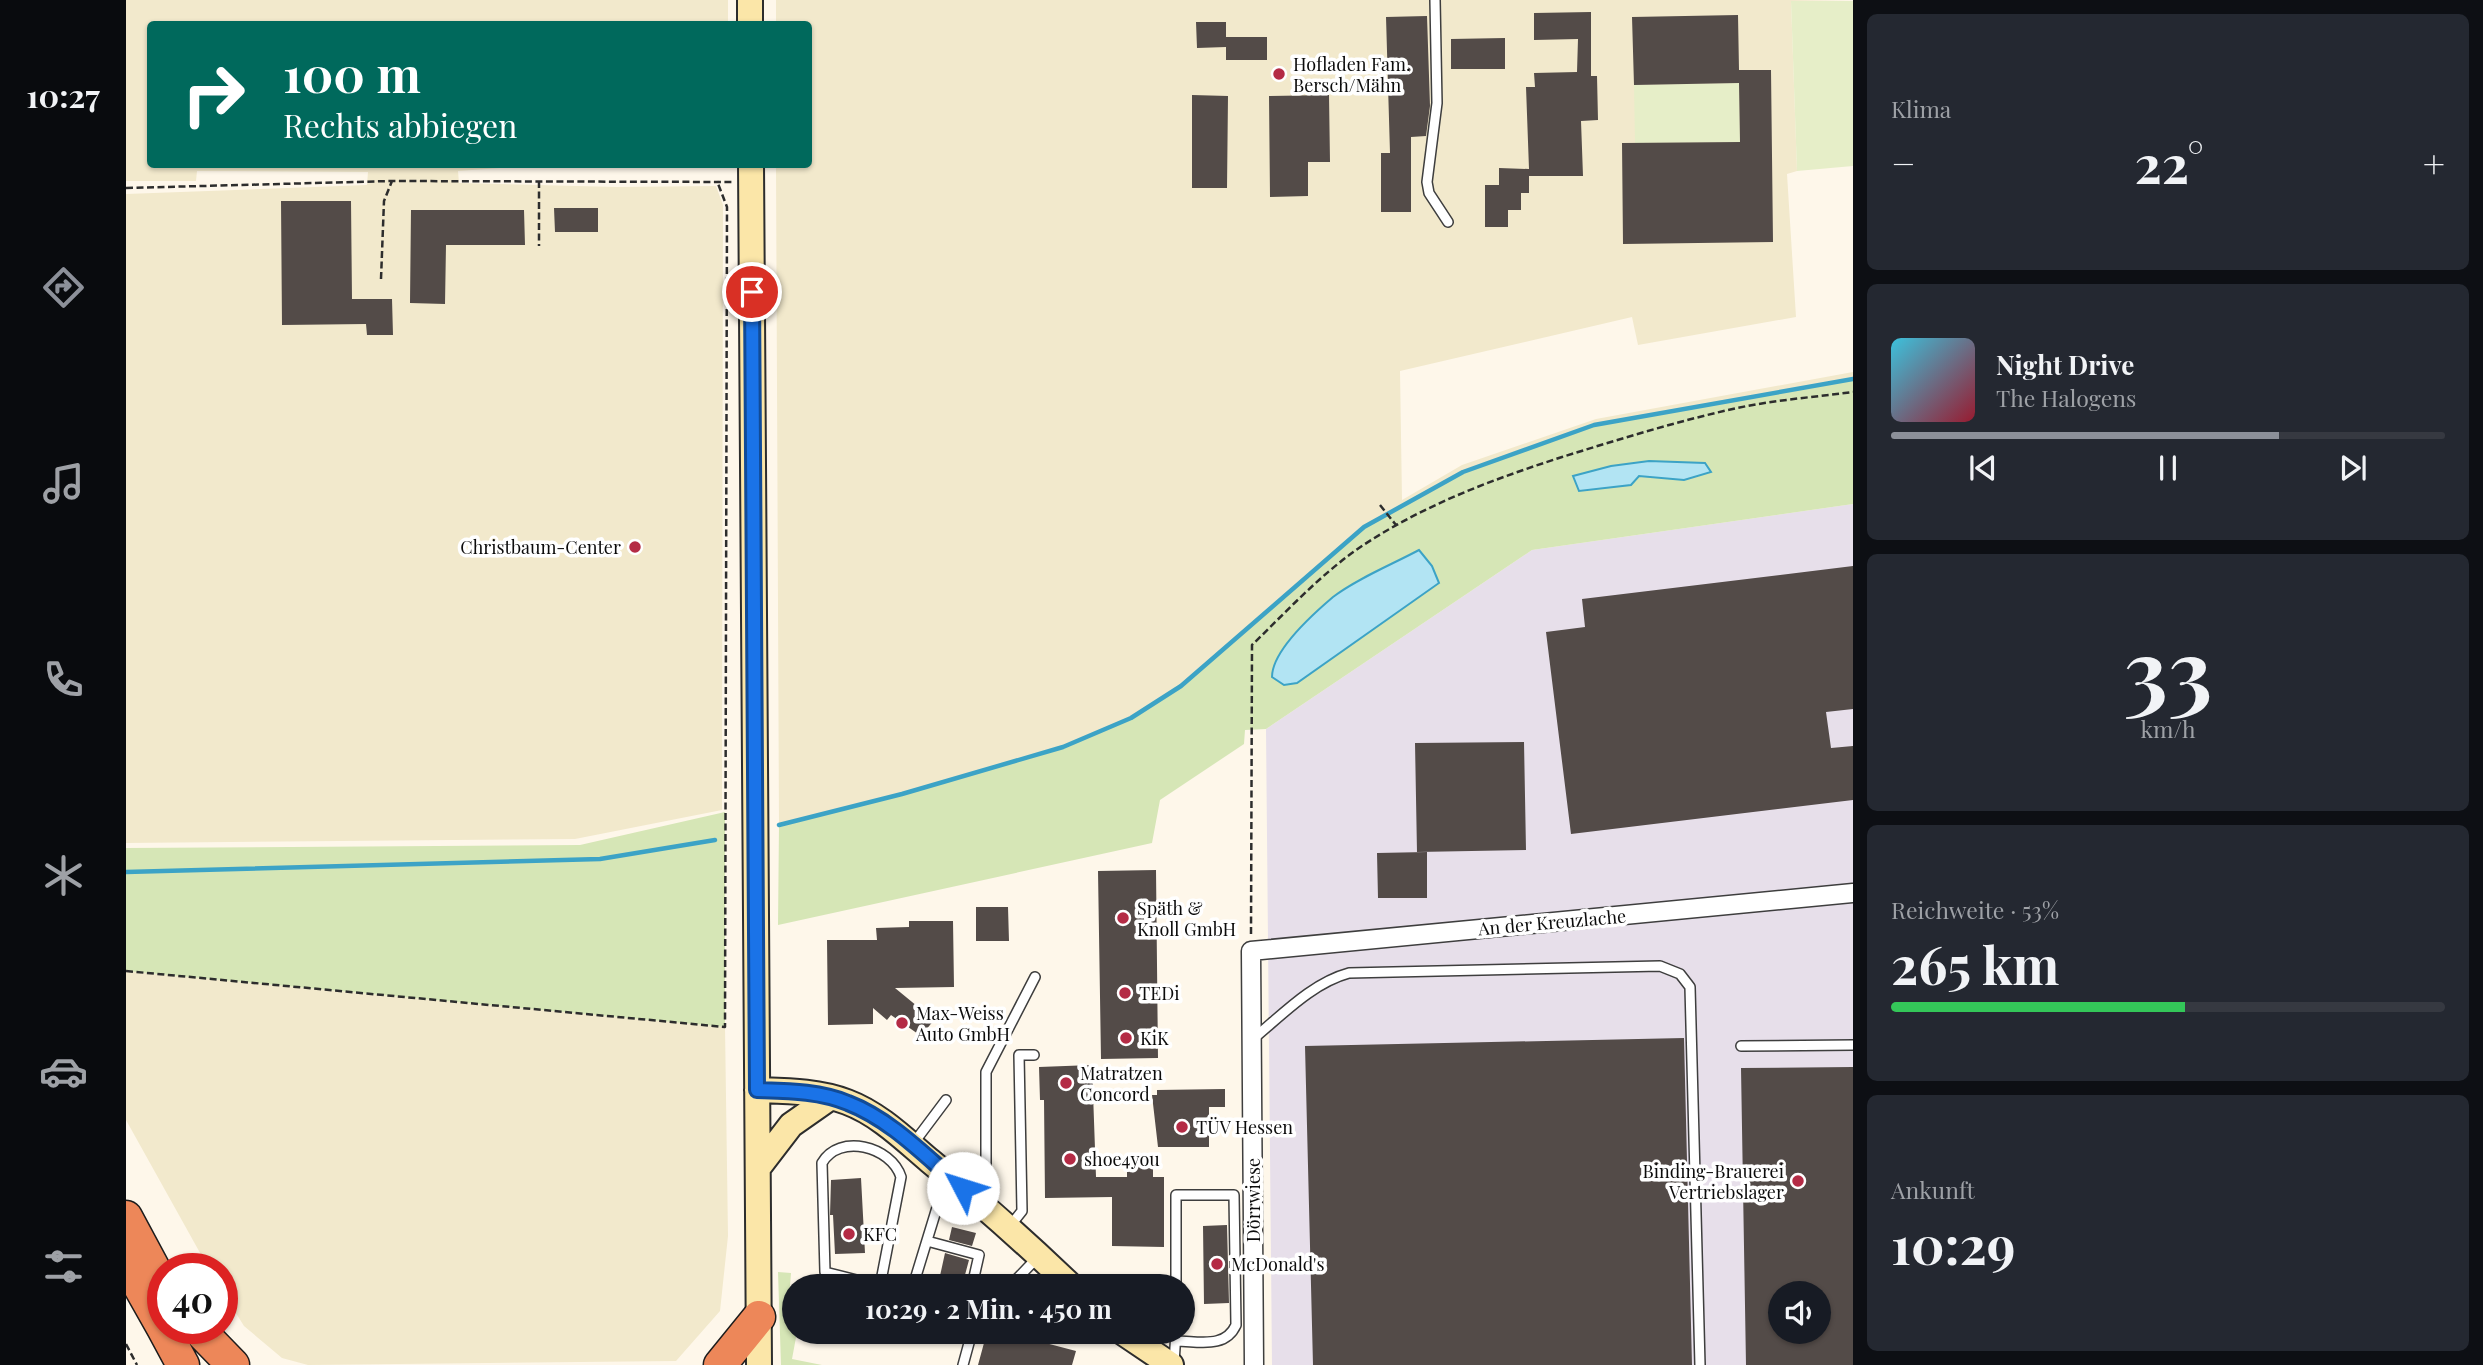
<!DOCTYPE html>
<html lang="de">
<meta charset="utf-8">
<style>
:root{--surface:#171b24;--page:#242831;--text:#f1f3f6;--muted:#9ea1a6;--line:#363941;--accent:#8c9099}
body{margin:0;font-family:"Playfair Display",serif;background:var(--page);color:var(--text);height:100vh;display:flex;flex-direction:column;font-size:26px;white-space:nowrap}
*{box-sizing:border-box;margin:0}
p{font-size:23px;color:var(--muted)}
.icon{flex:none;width:38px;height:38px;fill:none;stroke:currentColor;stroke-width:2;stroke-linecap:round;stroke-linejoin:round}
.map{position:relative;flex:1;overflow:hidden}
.drawer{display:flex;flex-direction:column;gap:14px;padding:14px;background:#0d0f14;width:630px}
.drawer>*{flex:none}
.guide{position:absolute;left:21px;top:21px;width:665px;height:147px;border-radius:7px;box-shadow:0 2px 5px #0004;background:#00695c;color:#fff;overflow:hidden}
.buttons{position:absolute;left:1642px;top:1281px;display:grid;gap:14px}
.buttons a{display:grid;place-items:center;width:63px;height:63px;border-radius:50%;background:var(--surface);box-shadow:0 2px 5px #0004;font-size:35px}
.speed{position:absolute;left:21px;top:1253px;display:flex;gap:14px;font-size:35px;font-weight:700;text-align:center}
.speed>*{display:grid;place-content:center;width:91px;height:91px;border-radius:50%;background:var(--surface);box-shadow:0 2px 5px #0004;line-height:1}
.speed .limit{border:10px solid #d22;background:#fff;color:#111}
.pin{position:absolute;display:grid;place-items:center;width:60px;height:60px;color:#fff;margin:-30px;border:4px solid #fff;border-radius:50%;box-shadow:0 2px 7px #0007}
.me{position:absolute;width:77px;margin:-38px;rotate:310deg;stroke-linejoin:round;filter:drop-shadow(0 0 5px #0008)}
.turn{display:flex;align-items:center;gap:24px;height:147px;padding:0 21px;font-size:32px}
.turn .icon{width:91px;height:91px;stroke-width:2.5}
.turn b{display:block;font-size:49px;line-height:60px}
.big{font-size:52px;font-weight:700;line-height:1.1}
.drawer .widget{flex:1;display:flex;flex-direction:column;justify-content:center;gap:10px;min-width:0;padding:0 24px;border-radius:10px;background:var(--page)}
.drawer .dial{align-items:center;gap:0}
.dial b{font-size:91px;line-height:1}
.song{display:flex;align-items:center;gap:21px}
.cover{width:84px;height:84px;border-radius:10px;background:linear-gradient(135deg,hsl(190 70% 55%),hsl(350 70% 35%))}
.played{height:7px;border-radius:4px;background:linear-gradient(90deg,var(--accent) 70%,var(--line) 70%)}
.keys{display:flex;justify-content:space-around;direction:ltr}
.heat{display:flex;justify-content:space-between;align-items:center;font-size:38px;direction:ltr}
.charge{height:10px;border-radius:5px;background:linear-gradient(90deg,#34c759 53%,var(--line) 0)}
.trip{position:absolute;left:656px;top:1274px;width:413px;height:70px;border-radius:35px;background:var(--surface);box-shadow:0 2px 5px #0004;font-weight:700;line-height:70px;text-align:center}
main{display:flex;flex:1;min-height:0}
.tabs{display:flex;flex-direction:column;width:126px;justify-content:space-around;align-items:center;background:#090b0e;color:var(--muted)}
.tabs .icon{width:49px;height:49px}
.tabs .current{color:var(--accent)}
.tabs b{font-size:32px;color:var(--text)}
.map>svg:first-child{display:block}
</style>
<main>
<nav class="tabs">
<b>10:27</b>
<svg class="icon current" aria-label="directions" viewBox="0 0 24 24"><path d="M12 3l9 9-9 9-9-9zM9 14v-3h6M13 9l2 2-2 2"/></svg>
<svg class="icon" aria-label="music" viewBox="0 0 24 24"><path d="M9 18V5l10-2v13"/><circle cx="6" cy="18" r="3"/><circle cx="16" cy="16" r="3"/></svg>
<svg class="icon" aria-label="phone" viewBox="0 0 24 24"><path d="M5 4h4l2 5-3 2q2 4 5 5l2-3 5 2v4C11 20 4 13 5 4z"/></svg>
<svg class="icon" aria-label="climate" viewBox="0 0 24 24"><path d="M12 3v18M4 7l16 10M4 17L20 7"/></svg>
<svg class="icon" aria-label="car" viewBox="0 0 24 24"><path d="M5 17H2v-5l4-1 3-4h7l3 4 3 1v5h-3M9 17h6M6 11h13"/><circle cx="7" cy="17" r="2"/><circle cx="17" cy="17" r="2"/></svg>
<svg class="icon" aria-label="filters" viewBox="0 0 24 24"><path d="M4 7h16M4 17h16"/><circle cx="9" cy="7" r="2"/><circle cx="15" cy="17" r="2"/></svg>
</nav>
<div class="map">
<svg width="1727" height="1365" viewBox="0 0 1727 1365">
<rect width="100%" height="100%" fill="#fef7ea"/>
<path fill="#e7dfea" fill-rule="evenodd" d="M1727 504V1365H1146L1140 729 1406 550ZM1654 1293H1692V1332H1654Z"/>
<path fill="#f2e9cc" d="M0 0H602V24H24V164L603 165 403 166 332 171 333 183 491 187 590 186 597 205 596 810 449 839 0 843V194L241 185 242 172 71 171 70 181H0Z
M650 0H1727L1665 1 1671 171 1661 174 1670 317 1512 345 1506 317 1274 371 1276 500 1336 465 1470 419 1727 372V379L1468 425 1137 616 1055 686 1005 718 937 747 776 794 653 825 650 165 682 164V24H650Z
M0 971 599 1027 602 1236 594 1311 550 1361 182 1365 156 1358 118 1326 96 1291V1269H83L0 1120Z"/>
<path fill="#d6e6b6" d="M1727 379V504L1406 550 1140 729 1119 730 1118 744 1034 800 1026 843 652 925 653 825 776 794 937 747 1005 718 1055 686 1238 527 1337 472 1468 425Z
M599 812V1027L0 971V848L454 845Z
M652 1272 665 1273 664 1286 668 1287V1332H671L666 1359 696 1365H655Z"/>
<path fill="#e6eec8" d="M1665 1H1727V166L1671 171Z
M1613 83 1614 142 1509 143 1508 85Z"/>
<path fill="#b2e4f3" stroke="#3ca3c6" stroke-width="2" d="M1523 461 1579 463 1585 472 1558 480 1513 476 1505 485 1453 491 1447 476 1485 466Z
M1293 550 1306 566 1313 583 1171 683 1158 685 1146 677C1146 650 1187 614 1207 597 1230 579 1267 564 1293 550Z"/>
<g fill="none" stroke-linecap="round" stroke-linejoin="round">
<path stroke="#3ca3c6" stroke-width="4.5" d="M653 825 776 794 937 747 1005 718 1055 686 1238 527 1337 472 1468 425 1727 379
M0 872 474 859 589 840"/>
</g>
<path fill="#534b48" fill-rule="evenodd" d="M1465 12V76H1471L1472 120 1455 121 1457 176H1403V193H1395V210H1382V227H1359V185H1373V168L1403 169 1400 87H1409L1408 73 1451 72 1452 39 1408 40V13Z
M1612 15 1613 70H1645L1647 242 1497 244 1496 143 1614 142 1613 83 1508 85 1506 17Z
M1301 16 1304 106 1300 136 1285 137V212H1255V153H1264L1260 17Z
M1070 22H1100V37H1141V60H1100V47L1071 48Z
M1379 38V69H1325V39Z
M1066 95 1102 96 1101 188H1066Z
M1203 95 1204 162H1182V196L1144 197 1143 96Z
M155 201H225L226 299H266L267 335H241L240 324 156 325Z
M428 208H472V232H429Z
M285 210H398L399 245H320L319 304 284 303Z
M1727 566V709L1700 712 1705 748 1727 746V800L1445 834 1420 632 1459 627 1456 599Z
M1398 742 1400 850 1291 852 1289 743Z
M1301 852V898H1252L1251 853Z
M1030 870 1032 1058 975 1059 972 871Z
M850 907H882L883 941H850Z
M783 921H827L828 987 769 988 808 1020 795 1036 765 1015 761 1020 747 1008V1024L702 1025 701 940H751L750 928 783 927Z
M1558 1038 1566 1365H1187L1179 1046Z
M966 1065 970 1177H1001V1165H1027V1177H1038V1247L986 1246V1197L919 1198 918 1100H914L913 1067Z
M1727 1067V1365H1620L1615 1068ZM1654 1293H1692V1332H1654Z
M1099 1089V1107H1083V1147H1032L1026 1095H1031V1090Z
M735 1178 739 1253 709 1254 707 1215H704L705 1180Z
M1101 1225 1103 1303 1078 1304 1077 1226Z
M826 1227 850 1233 846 1246 823 1240Z
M819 1253 843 1260 836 1286 812 1285Z
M861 1332H878L950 1351 946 1365H852Z"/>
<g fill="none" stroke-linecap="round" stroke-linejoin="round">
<g stroke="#3e3e3e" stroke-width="12">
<path id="lane" d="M1309 0 1311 103 1301 182 1303 193 1322 222
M1127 1039C1156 1015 1186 983 1223 973L1534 966 1554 974 1564 987 1574 1365
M1615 1046 1727 1045
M787 1144 820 1100
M849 1198 860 1180V1072L909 977
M884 1226 896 1211 893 1055H908
M801 1241 853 1255 846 1286
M754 1286 699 1272 696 1163C713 1133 765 1146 775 1177L754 1286
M787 1286 817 1188 824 1179
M884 1286 912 1257
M1050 1286V1195H1108L1110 1325C1099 1349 1073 1341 1050 1341
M1048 1363 1050 1332
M837 1365 846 1332"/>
</g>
<g stroke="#3e3e3e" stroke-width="21">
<path id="street" d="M1128 1365 1125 951 1727 893"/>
</g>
<g stroke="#2d2d2d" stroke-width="28">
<path id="secondary" d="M624 0V24
M625 164 633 1365
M631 1090C661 1091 692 1091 721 1102 753 1114 778 1139 804 1161 853 1201 900 1243 945 1286
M632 1168 665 1125 705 1097
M996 1332 1045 1365"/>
</g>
<g stroke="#1c1c1c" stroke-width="35">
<path id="highway" d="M0 1217 37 1286
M2 1266 37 1328
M37 1328 57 1365
M71 1328 107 1365
M594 1365 633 1317"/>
</g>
<path stroke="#2d2d2d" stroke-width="2.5" stroke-dasharray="7 3.5" stroke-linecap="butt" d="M413 181V246
M0 188 266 181 606 182
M255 279 258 201 266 181
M1254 505 1270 525
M1125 934 1126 645C1160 612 1194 575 1233 548 1295 506 1365 480 1436 457 1494 439 1552 421 1611 408 1649 400 1689 397 1727 392
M0 971 599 1027 601 207 591 181
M0 1344 11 1365"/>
<use href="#lane" stroke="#fff" stroke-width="9"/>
<use href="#street" stroke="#fff" stroke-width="18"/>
<use href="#secondary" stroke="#fbe6a8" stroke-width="24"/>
<use href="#highway" stroke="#ed8759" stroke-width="32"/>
</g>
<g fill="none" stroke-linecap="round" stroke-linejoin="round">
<g stroke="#114b97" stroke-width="18">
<path id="route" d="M626 292 631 1090C661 1091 693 1091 722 1103 766 1120 801 1158 837 1188"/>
</g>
<use href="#route" stroke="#1a73e8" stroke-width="12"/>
</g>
<g fill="#b42b45" stroke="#fff" stroke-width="2.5">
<circle cx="1153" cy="74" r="7"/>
<circle cx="509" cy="547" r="7"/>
<circle cx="997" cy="918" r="7"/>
<circle cx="999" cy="993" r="7"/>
<circle cx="776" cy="1023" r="7"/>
<circle cx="1000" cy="1038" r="7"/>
<circle cx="940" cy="1083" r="7"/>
<circle cx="1056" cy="1127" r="7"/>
<circle cx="944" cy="1159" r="7"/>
<circle cx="1672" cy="1181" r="7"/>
<circle cx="723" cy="1234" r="7"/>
<circle cx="1091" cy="1264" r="7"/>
</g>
<g text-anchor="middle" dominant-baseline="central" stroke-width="7" stroke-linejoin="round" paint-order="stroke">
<g font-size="18" fill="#0b0b0b" stroke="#fff" text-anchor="start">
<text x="1167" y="64">Hofladen Fam.<tspan x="1167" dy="21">Bersch/Mähn</tspan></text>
<text x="495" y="547" text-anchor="end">Christbaum-Center</text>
<text x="1011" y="908">Späth &amp;<tspan x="1011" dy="21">Knoll GmbH</tspan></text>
<text x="1013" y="993">TEDi</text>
<text x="790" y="1013">Max-Weiss<tspan x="790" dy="21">Auto GmbH</tspan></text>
<text x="1014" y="1038">KiK</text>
<text x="954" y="1073">Matratzen<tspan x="954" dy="21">Concord</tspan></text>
<text x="1070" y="1127">TÜV Hessen</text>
<text x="958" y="1159">shoe4you</text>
<text x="1658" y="1171" text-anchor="end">Binding-Brauerei<tspan x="1658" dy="21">Vertriebslager</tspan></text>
<text x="737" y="1234">KFC</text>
<text x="1105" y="1264">McDonald's</text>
</g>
<g font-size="18" fill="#0b0b0b" stroke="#fff">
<text transform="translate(1426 922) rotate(-5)">An der Kreuzlache</text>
<text transform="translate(1127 1200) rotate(-90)">Dörrwiese</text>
</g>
</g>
</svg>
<div class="buttons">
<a><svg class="icon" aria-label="sound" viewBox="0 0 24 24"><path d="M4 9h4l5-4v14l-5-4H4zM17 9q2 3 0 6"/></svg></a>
</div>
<div class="speed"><div class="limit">40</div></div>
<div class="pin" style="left:626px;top:292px;background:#d93025"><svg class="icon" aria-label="arrive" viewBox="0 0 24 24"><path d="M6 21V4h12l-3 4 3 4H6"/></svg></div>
<svg class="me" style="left:837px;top:1188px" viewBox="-20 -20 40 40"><circle r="19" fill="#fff"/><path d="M0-13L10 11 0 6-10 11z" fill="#1a73e8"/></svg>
<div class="trip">10:29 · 2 Min. · 450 m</div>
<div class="guide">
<div class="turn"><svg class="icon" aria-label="right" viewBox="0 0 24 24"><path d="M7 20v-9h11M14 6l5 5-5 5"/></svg><div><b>100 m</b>Rechts abbiegen</div></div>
</div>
</div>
<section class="drawer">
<div class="widget"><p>Klima</p>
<div class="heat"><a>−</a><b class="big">22°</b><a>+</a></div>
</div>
<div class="widget">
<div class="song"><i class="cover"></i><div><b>Night Drive</b><p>The Halogens</p></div></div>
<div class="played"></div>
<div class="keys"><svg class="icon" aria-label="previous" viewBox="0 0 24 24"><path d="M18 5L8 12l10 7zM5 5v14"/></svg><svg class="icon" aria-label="pause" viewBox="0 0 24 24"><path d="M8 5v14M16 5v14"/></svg><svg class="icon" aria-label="next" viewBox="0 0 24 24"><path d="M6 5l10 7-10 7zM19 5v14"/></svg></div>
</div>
<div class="widget dial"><b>33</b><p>km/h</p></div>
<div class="widget"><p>Reichweite · 53%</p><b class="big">265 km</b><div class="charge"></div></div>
<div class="widget"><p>Ankunft</p><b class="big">10:29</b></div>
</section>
</main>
